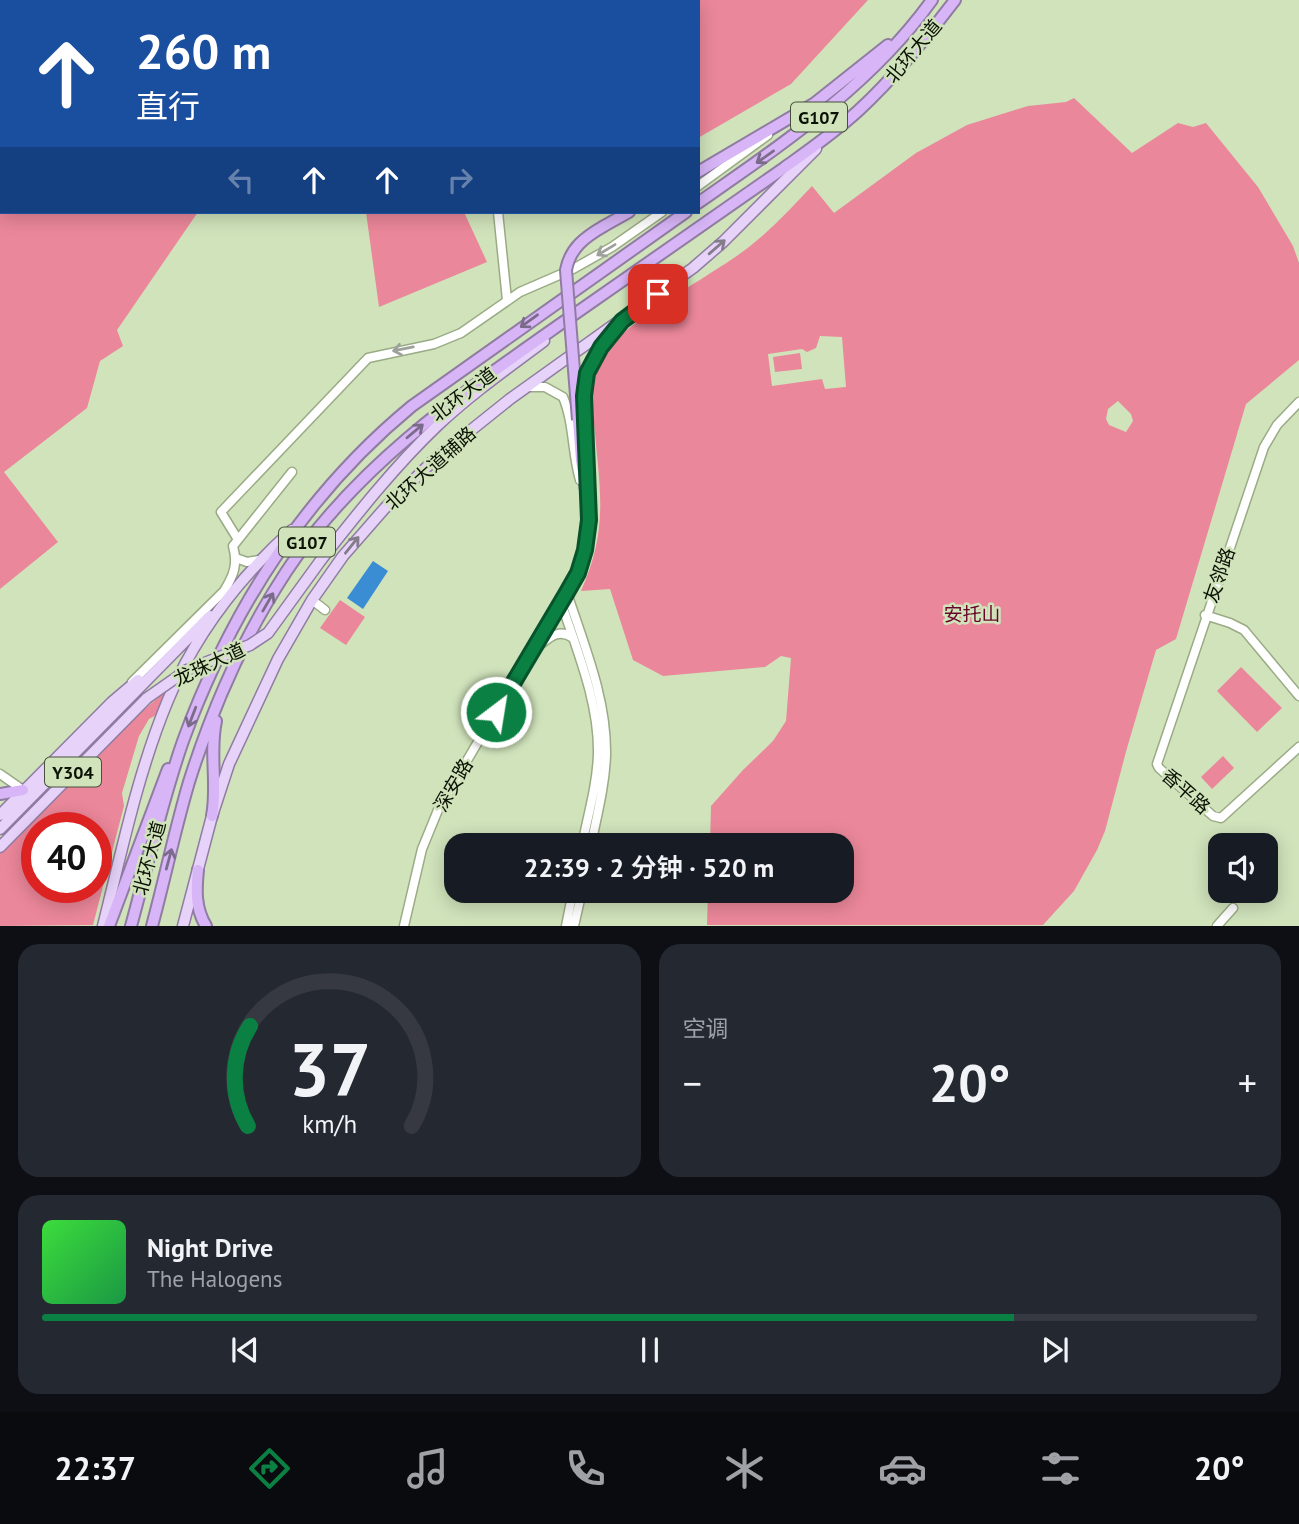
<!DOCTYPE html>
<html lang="zh">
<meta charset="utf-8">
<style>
:root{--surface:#171b24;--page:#242831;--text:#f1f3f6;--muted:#9ea1a6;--line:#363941;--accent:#0b8043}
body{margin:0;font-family:"PT Sans","Noto Sans SC",sans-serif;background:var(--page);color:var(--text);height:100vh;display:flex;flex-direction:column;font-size:26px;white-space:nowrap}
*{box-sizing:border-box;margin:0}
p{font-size:23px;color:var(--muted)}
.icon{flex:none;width:38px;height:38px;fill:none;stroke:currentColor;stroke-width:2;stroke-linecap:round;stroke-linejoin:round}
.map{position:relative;height:926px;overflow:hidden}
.details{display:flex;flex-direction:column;gap:18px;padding:18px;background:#0d0f14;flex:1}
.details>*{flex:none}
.top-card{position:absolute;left:0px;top:0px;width:700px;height:214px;box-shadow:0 4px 18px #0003;background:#1a4fa0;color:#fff;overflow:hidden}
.buttons{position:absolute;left:1208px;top:833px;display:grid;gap:14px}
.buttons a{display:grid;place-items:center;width:70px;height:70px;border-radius:14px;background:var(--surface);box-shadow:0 4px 18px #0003;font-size:35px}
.speed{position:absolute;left:21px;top:812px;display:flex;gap:14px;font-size:35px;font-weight:700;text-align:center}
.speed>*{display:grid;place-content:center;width:91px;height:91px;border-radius:50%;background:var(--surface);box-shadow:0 4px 18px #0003;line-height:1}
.speed .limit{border:10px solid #d22;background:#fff;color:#111}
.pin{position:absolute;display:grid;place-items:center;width:60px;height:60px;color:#fff;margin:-30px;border-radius:14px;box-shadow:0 4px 10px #0006}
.me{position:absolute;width:77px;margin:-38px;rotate:31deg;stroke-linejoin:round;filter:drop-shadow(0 0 5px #0008)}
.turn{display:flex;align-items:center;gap:24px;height:147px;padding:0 21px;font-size:32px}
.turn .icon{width:91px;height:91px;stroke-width:2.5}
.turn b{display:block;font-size:49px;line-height:60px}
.lanes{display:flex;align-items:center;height:66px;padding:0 21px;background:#0003;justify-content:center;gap:35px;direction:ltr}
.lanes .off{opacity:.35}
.big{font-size:52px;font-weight:600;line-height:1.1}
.details .widget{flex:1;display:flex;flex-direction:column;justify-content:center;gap:10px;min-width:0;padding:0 24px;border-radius:21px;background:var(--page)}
.details .dial{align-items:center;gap:0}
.dial svg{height:182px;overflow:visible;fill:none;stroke:var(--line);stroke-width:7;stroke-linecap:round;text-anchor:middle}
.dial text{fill:var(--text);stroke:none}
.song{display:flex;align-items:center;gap:21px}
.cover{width:84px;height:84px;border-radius:10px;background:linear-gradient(135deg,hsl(120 70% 55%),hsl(140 70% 35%))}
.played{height:7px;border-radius:4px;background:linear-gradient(90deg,var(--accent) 80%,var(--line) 80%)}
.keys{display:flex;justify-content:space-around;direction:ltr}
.heat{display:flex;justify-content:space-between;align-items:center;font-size:38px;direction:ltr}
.details .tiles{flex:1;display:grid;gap:18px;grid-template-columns:1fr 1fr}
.widget:last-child{grid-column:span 2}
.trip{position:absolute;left:444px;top:833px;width:410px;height:70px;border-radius:21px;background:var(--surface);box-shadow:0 4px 18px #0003;font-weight:600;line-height:70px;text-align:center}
.tab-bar{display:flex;height:112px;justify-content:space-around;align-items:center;background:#090b0e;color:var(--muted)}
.tab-bar .icon{width:49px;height:49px}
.tab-bar .selected{color:var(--accent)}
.tab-bar b{font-size:32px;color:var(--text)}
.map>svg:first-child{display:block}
</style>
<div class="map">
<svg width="1299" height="926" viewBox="0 0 1299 926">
<rect width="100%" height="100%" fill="#d0e3bb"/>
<path fill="#eb879a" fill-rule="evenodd" d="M0 0H336L2 2V212H198L117 330 123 346 100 361 87 408 4 472 58 542 0 589Z
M601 0H868L791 84 698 138V2H601Z
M1074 98 1132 153 1178 123 1193 127 1206 123 1258 187 1293 246 1299 263V360L1246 404 1176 639 1156 650 1127 748 1105 831 1097 850 1074 891 1043 925H707L708 891H842V845H710L711 806 743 770 773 741 786 721 791 658 781 656 765 667 663 676 633 660 610 589 581 591C605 537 602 502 596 445 594 419 589 392 597 366 611 325 720 273 755 242 776 225 794 205 812 186L834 213 916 153 967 125 1028 106 1066 102ZM820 336 842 337 846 387 825 389 822 379 772 386 768 354 802 349 807 352 816 348ZM1118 401 1131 414 1133 421 1126 432 1109 425 1106 419 1108 409Z
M366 212H464L487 262 379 307Z
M800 353 802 369 775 372 773 357Z
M340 600 365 617 346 645 320 628Z
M1241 667 1282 708 1257 732 1217 691Z
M166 691 156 715 149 719 139 736 122 793 124 806 93 925 0 926V851L120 730ZM37 828H96V887H37Z
M1223 756 1234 768 1212 789 1201 777Z"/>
<path fill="#3a8cd3" d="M373 561 388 571 363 609 347 598Z"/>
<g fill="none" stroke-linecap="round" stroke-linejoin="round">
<g stroke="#9aab85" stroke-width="11">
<path id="minor" d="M466 0 467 2
M585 2V0
M698 186 768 135
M498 212 507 300
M528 387H545L563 397C574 423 572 453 580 480
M1299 402 1277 425 1264 447 1157 764 1159 768 1213 816 1221 818 1299 747
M587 471C586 445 579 397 587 373 593 354 608 338 620 323
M237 538 221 512 368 358 434 344 461 333 520 292 573 269 612 247 662 212
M236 558 247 562 259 560
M567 593C584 645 607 699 606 755 605 785 597 815 591 845
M312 600 325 610
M561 602C577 651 599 702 598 754 597 785 588 815 582 845
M1205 615 1230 623 1244 630 1299 696
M536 648C548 639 558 627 573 638
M132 682 224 591C234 575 238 564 233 546L292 472
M0 774 23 790
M404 926 422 849 438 810 577 573 588 538V498
M566 926 573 891
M574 926 582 891
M1217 926 1233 908"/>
</g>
<g stroke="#907ca2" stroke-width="13">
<path id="major" d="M321 560C357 514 395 466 438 425 471 394 508 368 544 341
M0 815 112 702 138 680
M0 829 210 616
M0 847 147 698
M103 926C122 850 138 772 168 700 195 635 240 577 292 530
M183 926 212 816 229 764 278 659 312 600 343 556 385 508 435 459 510 399 693 268 723 242 816 149"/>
</g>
<g stroke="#907ca2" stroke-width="14">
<path id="highway" d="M698 172 815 103 888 45
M698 203C784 143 870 86 932 0
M604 226 629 212
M578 420 581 460 588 502
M0 794 23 790
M212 816C218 784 209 753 216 721
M198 870C196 890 195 908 206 926
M109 926 168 769
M131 926C148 864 162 801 183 741 231 610 304 495 412 406L686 212
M152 926C165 878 175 829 189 782 212 709 244 636 286 572 355 467 458 396 559 325 634 272 709 220 784 168 809 150 835 132 858 111 894 78 925 39 955 0"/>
</g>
<use href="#minor" stroke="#fff" stroke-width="8"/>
<use href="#major" stroke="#e7d3fa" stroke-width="10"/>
<use href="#highway" stroke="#d7b5f7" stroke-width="10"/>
<g stroke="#907ca2" stroke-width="13" stroke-linecap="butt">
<path id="major-bridge" d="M147 698 187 670 250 645 268 633 321 560"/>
</g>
<g stroke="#907ca2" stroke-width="14" stroke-linecap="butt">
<path id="highway-bridge" d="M578 420 566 270C570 248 585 237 604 226"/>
</g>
<use href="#major-bridge" stroke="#e7d3fa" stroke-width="10"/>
<use href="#highway-bridge" stroke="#d7b5f7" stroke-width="10"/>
</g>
<defs><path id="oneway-shaft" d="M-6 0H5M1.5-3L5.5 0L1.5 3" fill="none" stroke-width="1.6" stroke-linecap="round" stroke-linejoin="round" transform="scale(1.75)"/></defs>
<g stroke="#7b6b8a">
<use href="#oneway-shaft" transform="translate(765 157) rotate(145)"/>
<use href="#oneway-shaft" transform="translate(529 321) rotate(144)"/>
<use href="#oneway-shaft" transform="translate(415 431) rotate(-40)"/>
<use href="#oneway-shaft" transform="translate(268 602) rotate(-60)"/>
<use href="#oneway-shaft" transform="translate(192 717) rotate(111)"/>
<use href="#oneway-shaft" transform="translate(169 859) rotate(-75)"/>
</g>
<g stroke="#847c8b">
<use href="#oneway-shaft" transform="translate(717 247) rotate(-41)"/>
<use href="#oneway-shaft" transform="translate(352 545) rotate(-51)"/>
</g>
<g stroke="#9da09b">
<use href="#oneway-shaft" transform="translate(606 250) rotate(149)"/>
<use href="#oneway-shaft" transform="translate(403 349) rotate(169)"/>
</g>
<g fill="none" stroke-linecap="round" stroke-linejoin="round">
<g stroke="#07532c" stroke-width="18">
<path id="route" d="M496 712 566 594 578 573 585 550 589 520 584 396 587 373 601 347 622 321 658 294"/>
</g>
<use href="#route" stroke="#0b8043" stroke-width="12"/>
</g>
<g text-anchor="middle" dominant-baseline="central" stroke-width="5" stroke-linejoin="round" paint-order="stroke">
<g fill="#d0e3bb" stroke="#46503b" stroke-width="2">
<rect x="791" y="102.5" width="56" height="29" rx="5"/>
<rect x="279" y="527.5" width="56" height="29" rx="5"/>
<rect x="45" y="757.5" width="56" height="29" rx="5"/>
</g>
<g font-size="18" font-weight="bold" fill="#0b1104">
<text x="819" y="117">G107</text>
<text x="307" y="542">G107</text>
<text x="73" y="772">Y304</text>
</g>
<g font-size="19" fill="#0b1104" stroke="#d0e3bb">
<text transform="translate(913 51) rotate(-50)">北环大道</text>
<text transform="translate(463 394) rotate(-37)">北环大道</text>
<text transform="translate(430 468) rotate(-42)">北环大道辅路</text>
<text transform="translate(1219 575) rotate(-71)">友邻路</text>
<text transform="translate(209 664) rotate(-25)">龙珠大道</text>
<text transform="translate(453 785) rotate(-60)">深安路</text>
<text transform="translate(1186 791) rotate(42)">香平路</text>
<text transform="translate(149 858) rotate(-75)">北环大道</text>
</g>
<g font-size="19" fill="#680329" stroke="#d0e3bb">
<text x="972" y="614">安托山</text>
</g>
</g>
</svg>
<div class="buttons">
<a><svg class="icon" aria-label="sound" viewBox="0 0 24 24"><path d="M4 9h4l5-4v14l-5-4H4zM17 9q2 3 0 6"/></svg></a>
</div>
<div class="speed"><div class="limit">40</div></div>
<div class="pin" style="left:658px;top:294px;background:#d93025"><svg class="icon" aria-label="arrive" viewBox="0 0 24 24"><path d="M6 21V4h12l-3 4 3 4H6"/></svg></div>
<svg class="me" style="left:496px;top:712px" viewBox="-20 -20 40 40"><circle r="17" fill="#0b8043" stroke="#fff" stroke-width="3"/><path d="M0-11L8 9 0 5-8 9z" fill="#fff"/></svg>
<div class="trip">22:39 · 2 分钟 · 520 m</div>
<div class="top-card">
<div class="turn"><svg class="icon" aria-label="ahead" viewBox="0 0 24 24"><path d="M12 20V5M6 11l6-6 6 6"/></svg><div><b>260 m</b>直行</div></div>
<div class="lanes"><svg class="icon off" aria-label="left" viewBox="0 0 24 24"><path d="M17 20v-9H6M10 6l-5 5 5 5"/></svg><svg class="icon" aria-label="ahead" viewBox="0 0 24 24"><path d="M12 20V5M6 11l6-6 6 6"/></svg><svg class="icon" aria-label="ahead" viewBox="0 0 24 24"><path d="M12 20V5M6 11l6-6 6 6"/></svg><svg class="icon off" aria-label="right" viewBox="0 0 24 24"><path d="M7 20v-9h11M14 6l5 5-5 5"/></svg></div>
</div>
</div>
<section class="details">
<div class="tiles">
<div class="widget dial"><svg viewBox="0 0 100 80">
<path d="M14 69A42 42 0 1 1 86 69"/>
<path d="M14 69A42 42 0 0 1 15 25" stroke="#0b8043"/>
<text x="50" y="56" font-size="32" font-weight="700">37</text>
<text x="50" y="72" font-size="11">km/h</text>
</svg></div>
<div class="widget"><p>空调</p>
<div class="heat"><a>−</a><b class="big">20°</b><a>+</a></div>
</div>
<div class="widget">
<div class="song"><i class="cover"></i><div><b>Night Drive</b><p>The Halogens</p></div></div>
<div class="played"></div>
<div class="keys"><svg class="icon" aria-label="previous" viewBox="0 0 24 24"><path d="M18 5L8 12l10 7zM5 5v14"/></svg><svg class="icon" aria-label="pause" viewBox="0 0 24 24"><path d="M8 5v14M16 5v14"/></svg><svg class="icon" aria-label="next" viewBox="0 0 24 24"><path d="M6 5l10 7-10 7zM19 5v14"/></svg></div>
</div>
</div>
</section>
<nav class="tab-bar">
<b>22:37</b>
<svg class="icon selected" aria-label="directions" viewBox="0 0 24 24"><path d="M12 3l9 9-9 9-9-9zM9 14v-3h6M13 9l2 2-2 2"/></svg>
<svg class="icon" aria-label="music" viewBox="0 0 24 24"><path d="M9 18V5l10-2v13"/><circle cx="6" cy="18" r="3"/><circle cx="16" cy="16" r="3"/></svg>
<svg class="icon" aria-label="phone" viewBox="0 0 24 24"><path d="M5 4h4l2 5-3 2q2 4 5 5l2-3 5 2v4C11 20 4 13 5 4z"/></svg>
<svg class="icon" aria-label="climate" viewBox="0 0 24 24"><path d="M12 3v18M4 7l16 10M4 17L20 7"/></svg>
<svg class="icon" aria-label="car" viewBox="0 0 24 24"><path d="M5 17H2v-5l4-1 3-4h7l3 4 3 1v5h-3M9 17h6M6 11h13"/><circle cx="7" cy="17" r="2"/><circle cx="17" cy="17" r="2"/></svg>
<svg class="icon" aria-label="filters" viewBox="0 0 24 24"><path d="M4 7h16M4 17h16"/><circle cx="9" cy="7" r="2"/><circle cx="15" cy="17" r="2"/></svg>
<b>20°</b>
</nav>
